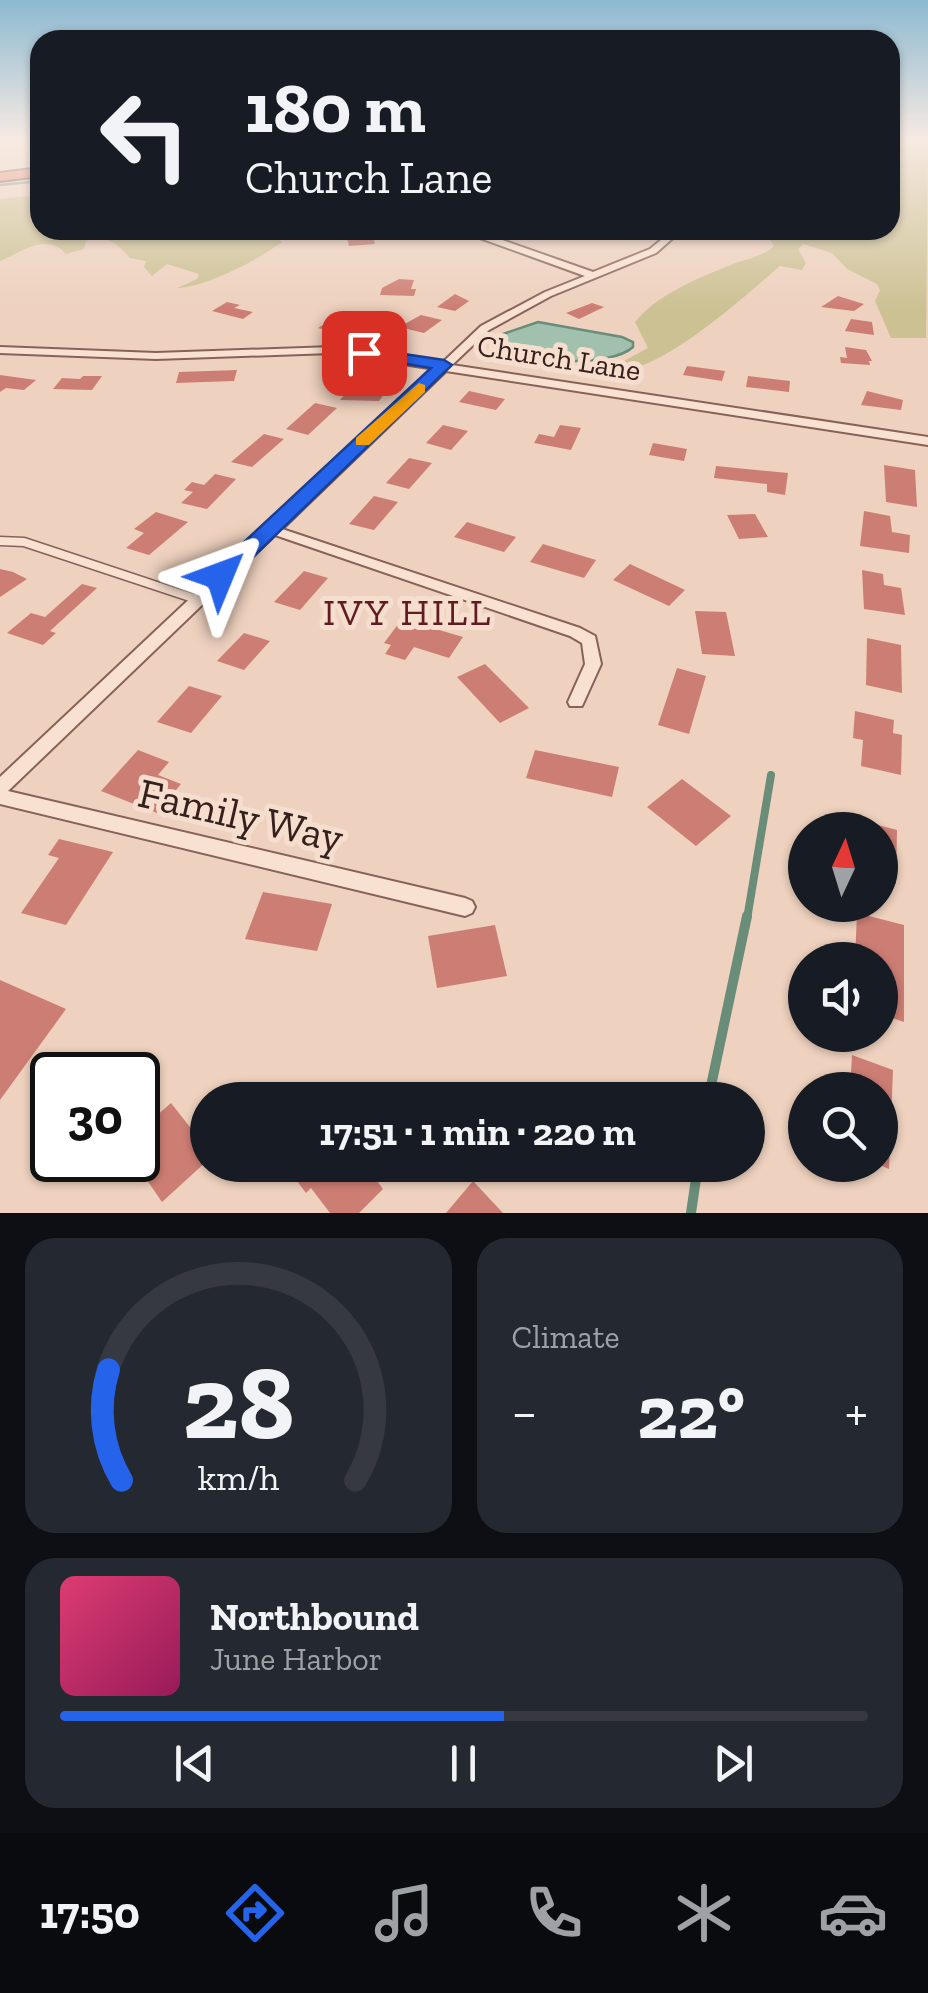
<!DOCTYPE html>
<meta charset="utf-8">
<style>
:root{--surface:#171b24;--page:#242831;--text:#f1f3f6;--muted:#9ea1a6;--line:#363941;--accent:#2563eb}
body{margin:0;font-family:"Zilla Slab",serif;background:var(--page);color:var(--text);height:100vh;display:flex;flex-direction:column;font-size:38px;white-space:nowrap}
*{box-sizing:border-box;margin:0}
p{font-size:32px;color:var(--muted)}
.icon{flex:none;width:55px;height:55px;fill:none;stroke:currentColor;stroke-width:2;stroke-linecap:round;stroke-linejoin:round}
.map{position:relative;height:1213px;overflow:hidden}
.details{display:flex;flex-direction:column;gap:25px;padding:25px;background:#0d0f14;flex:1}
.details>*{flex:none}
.hud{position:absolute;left:30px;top:30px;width:870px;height:210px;border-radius:30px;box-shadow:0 2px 8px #0004;background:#171b24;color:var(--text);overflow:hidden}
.needle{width:65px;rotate:4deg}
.fabs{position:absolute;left:788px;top:812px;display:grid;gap:20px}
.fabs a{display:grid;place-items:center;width:110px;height:110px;border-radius:50%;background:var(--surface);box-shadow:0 2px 8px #0004;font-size:50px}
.speed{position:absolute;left:30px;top:1052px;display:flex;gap:20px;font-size:50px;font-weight:700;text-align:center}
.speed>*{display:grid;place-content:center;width:130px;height:130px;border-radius:50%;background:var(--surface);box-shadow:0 2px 8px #0004;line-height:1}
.speed .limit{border:5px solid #111;border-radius:15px;background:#fff;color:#111}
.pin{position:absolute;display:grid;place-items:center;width:85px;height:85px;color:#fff;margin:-42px;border-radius:20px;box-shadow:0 5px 15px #0006}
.me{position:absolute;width:110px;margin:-55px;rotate:46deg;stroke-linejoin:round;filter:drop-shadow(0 0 8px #0008)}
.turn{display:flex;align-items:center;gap:35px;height:210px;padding:0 50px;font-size:45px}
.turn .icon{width:130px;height:130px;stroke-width:2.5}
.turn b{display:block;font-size:70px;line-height:85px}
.big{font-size:75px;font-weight:800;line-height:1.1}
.details .card{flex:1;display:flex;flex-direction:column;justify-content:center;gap:15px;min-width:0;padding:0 35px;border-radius:30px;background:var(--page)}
.details .dial{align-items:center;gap:0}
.dial svg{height:260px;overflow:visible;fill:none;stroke:var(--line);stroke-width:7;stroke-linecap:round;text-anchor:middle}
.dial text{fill:var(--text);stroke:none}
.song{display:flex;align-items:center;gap:30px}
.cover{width:120px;height:120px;border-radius:15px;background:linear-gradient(135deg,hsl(340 70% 55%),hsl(330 70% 35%))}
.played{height:10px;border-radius:5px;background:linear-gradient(90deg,var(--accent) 55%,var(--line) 55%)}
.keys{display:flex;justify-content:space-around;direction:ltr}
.heat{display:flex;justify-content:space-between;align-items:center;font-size:55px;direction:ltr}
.details .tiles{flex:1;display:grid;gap:25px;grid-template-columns:1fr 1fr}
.card:last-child{grid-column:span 2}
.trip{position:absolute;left:190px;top:1082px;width:575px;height:100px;border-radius:50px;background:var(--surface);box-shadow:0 2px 8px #0004;font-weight:800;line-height:100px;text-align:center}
.dock{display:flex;height:160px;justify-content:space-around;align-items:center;background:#090b0e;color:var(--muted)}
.dock .icon{width:70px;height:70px}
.dock .active{color:var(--accent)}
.dock b{font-size:45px;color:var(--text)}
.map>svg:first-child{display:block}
</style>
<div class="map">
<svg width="928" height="1213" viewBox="0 0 928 1213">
<rect width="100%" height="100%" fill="#eed1be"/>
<path fill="#ccc193" d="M890 139H928L926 338H891L875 301 880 290 877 284 847 269 832 253 803 244 798 249 806 263 802 270 780 266C746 295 651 383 607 370L648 348 635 322C658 294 698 278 731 265 747 258 761 258 774 246L764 230H890Z
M40 195V230H267L282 242C258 260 206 287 177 288L197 279 199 274 167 264 152 276 144 267 146 261 130 258C116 243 109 235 86 241L84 249 66 254C46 232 22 252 0 261V199Z"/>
<path fill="#a2c0ae" stroke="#698d79" stroke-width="2.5" d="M538 322 622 337 633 342V347C611 368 520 364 497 345L500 335Z"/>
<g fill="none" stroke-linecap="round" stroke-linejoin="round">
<path stroke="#698d79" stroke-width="2.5" d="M0 185 40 181"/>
<path stroke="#698d79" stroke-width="8" d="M747 919 771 775"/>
<path stroke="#698d79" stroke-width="10" d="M708 1100 747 916
M691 1213 698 1165"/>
</g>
<path fill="#cd7e74" d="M372 233 375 244 349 246 347 238 353 237 352 234Z
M399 279 414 280 411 289H416L414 296 380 295 382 288Z
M455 294 469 301 455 311 437 307Z
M838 296 864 304 854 311 821 307Z
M227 302 240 305 234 308 253 312 243 319 212 311Z
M592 303 604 307 579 319 566 313Z
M421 315 442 320 424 333 399 327Z
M334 318 353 322 337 333 318 328Z
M851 319 872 322 874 335 845 331Z
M845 347 866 350 872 361H869L870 365 841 363 840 357 847 358Z
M687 366 725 371 722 381 683 375Z
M237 370 234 381 176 383 179 372Z
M0 375 36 380 24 390 6 388 0 392Z
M83 376H102L92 390 53 389 62 378 80 379Z
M748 376 790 381 789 392 746 387Z
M350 388 385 393 379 401 340 400Z
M469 391 505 399 496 410 459 402Z
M867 391 903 400 901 410 861 405Z
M315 403 337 408 308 435 286 429Z
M443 425 468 431 451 450 426 443Z
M560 425 581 428 571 450 534 443 539 434 554 437Z
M264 434 284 439 252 467 231 462Z
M653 443 687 449 684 461 649 455Z
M409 458 432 463 409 489 386 483Z
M884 465 915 470 917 507 886 502Z
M716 466 788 473 785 495 767 492V484L714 478Z
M215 474 236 479 207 509 181 503 193 492 184 490 192 482 204 485Z
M374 496 398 502 374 530 349 524Z
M864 511 890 516 892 532 910 535 909 553 860 546Z
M156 512 188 522 149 555 126 548 144 533 134 529Z
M755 514 768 537 739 539 727 515Z
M467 522 516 537 504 552 454 537Z
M543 544 596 560 584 578 530 562Z
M630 564 685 590 669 606 613 580Z
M0 569 13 572 27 579 0 597Z
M862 570 883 574 884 585 901 588 905 615 864 609Z
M304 571 328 578 300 610 274 602Z
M82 584 97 588 50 631 56 633 43 645 7 633 31 613 45 617Z
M695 611 726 612 735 656 702 654Z
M402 619 463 637 449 658 414 647 405 660 385 654 391 645 384 643Z
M244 633 270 641 244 670 217 661Z
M867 638 901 645 902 693 866 685Z
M485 664 529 708 500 723 457 677Z
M677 668 706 676 689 734 658 725Z
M189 686 222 696 191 733 157 722Z
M855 711 894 720 893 733 902 735 901 775 861 766 863 740 853 738Z
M138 750 169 762 158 775 181 784 157 813 101 791Z
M535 750 619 767 612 797 526 778Z
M682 779 731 816 696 846 647 807Z
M856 819 897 830 896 884 880 880V830H856Z
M59 839 113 852 66 925 21 913 59 858 48 855Z
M263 892 332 904 317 951 245 939Z
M857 913 904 925V1022L880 1014V960H855Z
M495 925 507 976 437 988 428 936Z
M0 980 66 1009 0 1100Z
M852 1055 893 1070 889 1169 880 1165V1090H850Z
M171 1103 208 1150V1160L162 1202 133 1160H138V1132Z
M285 1165H365L383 1189 359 1213H330L311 1188 306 1193Z
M473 1181 503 1213H446Z"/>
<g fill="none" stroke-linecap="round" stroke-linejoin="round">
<g stroke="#876257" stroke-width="11">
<path id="service" d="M0 541 24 542 196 599"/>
</g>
<g stroke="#876257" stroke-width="4">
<path id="minor" d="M466 230H474L593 272 650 249 673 230H682L656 253 551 296 489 330 452 365 928 437V445L446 371 282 529 580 628 595 636 601 664 582 706H570L568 702 585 664 582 643 570 636 275 535 8 791 465 898 472 901 475 907 472 913 465 916 0 804V777L263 530 264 526 269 525 435 369 332 353 156 359 0 353V347L156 353 332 347 441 364 481 326 545 292 585 276 466 233Z"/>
</g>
<g stroke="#54322c" stroke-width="4">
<path id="motorway" d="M40 168V176L0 181V173Z"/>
</g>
<use href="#service" stroke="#f9e1d2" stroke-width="8"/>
<use href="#minor" fill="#f9e1d2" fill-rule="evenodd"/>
<use href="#motorway" fill="#e0724d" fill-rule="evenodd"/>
</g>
<linearGradient id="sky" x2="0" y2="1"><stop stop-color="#8cb9d1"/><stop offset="0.45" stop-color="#f7eae2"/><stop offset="1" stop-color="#f7eae2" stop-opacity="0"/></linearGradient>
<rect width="928" height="309" fill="url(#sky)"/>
<path fill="#2563eb" stroke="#184099" stroke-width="2.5" d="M364 348 444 360 452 365 228 581H213L210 576 213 571 431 368 358 356V350Z"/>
<path fill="#f59e0b" d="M419 383 425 385V392L369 445H356V438Z"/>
<g text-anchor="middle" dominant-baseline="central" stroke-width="10" stroke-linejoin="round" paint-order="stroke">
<g font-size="30" fill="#36201c" stroke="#f5dece">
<text transform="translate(559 358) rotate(9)">Church Lane</text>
</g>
<g font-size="38" letter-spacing="2.5" fill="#631b22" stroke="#f5dece">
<text x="408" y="612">IVY HILL</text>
</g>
<g font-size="42" fill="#36201c" stroke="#f5dece">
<text transform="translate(241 815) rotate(13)">Family Way</text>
</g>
</g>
</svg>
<div class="fabs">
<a><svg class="needle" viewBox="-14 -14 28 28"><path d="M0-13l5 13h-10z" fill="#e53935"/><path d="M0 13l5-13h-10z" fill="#9ea1a6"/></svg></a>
<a><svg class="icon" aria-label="sound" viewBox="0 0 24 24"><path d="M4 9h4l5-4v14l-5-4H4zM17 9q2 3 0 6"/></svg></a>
<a><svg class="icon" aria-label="search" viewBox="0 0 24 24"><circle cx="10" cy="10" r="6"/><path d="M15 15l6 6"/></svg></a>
</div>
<div class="speed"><div class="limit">30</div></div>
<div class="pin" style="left:364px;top:353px;background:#d93025"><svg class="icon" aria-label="arrive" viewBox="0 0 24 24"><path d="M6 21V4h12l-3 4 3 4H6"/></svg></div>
<svg class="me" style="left:220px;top:576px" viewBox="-20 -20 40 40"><path d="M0-17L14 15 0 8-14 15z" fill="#2563eb" stroke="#fff" stroke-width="4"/></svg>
<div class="trip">17:51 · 1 min · 220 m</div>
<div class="hud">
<div class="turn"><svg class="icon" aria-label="left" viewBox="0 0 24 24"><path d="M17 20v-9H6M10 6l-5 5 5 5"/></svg><div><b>180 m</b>Church Lane</div></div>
</div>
</div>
<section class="details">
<div class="tiles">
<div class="card dial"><svg viewBox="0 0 100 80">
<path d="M14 69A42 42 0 1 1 86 69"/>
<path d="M14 69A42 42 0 0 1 10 35" stroke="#2563eb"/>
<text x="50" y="56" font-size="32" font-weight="700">28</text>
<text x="50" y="72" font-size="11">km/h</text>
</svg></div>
<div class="card"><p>Climate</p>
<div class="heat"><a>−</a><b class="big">22°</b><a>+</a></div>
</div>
<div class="card">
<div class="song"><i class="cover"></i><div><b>Northbound</b><p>June Harbor</p></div></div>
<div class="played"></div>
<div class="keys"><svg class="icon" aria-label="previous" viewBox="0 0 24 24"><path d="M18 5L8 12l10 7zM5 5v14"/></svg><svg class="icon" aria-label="pause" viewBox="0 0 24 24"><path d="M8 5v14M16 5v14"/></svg><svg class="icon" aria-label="next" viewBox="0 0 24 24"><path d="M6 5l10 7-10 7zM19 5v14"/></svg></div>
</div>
</div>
</section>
<nav class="dock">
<b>17:50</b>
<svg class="icon active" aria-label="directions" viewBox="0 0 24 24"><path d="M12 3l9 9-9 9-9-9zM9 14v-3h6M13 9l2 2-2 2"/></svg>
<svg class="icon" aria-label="music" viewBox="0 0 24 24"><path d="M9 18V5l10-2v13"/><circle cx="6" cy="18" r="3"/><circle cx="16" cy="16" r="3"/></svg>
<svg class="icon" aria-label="phone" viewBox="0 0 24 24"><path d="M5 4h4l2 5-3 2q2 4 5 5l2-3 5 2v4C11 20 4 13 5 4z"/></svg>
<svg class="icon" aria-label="climate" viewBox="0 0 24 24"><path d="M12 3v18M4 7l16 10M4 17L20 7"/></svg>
<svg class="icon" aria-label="car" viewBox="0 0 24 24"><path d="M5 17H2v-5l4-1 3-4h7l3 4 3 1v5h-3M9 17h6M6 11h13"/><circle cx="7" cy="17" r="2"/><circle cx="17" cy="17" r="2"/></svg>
</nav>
